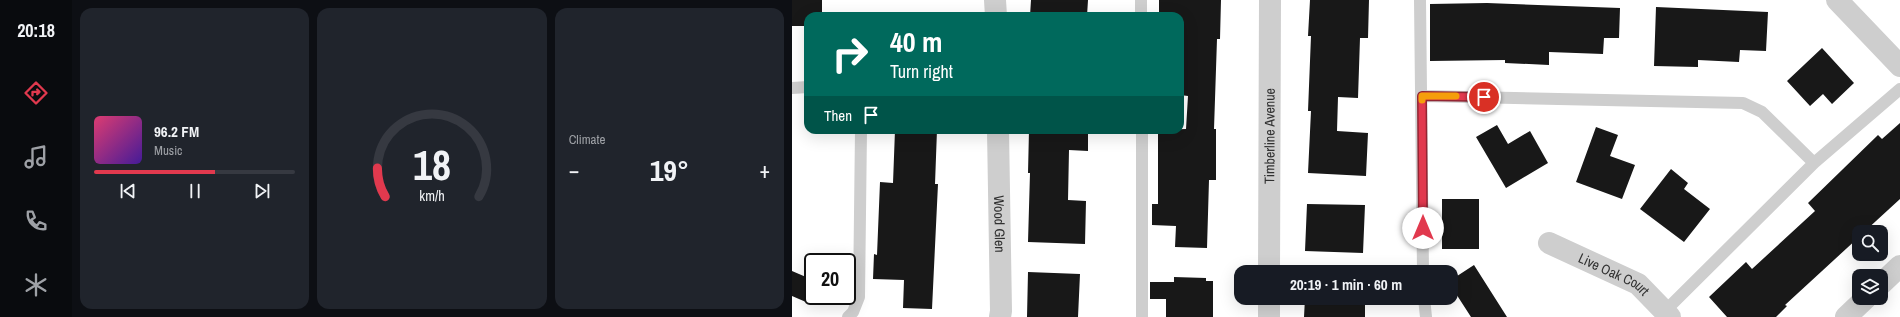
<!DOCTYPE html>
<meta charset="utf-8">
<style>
:root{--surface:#171b24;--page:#20242c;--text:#f1f3f6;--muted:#9ea1a6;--line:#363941;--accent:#e1394e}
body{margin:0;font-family:"Archivo Narrow",sans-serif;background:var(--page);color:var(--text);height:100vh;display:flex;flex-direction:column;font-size:15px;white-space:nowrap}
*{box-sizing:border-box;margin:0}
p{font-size:13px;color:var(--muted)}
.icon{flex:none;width:22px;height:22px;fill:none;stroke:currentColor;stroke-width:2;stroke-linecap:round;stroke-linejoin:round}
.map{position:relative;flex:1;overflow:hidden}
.sheet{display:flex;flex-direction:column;gap:8px;padding:8px;background:#0d0f14;width:720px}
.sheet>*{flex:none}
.top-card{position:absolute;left:12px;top:12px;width:380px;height:122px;border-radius:12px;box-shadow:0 4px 16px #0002;background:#00695c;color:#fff;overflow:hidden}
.fabs{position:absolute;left:1060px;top:225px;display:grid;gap:8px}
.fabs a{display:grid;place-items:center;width:36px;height:36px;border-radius:8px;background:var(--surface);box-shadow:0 4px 16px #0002;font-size:20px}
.speed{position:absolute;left:12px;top:253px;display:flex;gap:8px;font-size:20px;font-weight:700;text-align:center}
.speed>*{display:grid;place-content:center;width:52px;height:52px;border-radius:50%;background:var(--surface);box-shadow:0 4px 16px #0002;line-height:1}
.speed .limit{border:2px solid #111;border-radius:6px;background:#fff;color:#111}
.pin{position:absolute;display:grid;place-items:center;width:34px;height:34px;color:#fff;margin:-17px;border:2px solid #fff;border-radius:50%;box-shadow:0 1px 4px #0007}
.me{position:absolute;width:44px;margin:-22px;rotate:0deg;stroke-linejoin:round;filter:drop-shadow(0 0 3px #0008)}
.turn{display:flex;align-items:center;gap:14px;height:84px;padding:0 20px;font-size:18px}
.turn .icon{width:52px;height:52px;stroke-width:2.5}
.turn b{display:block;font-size:28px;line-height:34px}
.then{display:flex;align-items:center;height:38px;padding:0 20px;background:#0003;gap:8px;font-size:15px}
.big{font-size:30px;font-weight:700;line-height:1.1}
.sheet .card{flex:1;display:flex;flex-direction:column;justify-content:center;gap:6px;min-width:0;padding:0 14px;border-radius:12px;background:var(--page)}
.sheet .dial{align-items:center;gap:0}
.dial svg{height:104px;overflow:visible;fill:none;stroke:var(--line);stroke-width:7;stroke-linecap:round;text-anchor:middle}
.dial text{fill:var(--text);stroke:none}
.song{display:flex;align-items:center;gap:12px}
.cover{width:48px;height:48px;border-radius:6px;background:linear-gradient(135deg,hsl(340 70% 55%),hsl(260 70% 35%))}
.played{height:4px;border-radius:2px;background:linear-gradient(90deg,var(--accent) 60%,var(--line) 60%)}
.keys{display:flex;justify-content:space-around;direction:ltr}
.heat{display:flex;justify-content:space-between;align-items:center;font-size:22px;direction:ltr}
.sheet .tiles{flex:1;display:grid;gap:8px;grid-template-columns:repeat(3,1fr)}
.trip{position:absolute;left:442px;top:265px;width:224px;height:40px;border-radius:12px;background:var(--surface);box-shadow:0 4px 16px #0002;font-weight:700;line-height:40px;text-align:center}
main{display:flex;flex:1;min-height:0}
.dock{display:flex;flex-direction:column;width:72px;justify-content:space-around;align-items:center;background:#090b0e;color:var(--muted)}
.dock .icon{width:28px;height:28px}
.dock .selected{color:var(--accent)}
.dock b{font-size:18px;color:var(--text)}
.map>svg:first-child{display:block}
</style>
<main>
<nav class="dock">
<b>20:18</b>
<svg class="icon selected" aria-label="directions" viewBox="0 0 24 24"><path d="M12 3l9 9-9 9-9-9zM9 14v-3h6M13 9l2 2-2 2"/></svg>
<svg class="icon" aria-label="music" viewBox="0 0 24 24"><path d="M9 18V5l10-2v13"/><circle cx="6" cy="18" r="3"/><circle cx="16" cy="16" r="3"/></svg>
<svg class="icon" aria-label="phone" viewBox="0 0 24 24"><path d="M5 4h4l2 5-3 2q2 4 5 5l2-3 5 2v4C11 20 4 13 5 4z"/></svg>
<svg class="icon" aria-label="climate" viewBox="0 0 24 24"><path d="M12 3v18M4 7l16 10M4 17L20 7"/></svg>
</nav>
<section class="sheet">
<div class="tiles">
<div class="card">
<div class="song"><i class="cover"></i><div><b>96.2 FM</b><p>Music</p></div></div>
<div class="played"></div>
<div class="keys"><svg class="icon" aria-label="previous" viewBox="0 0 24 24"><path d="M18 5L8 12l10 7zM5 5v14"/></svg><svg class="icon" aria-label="pause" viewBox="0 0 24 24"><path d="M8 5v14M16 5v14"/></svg><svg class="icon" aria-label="next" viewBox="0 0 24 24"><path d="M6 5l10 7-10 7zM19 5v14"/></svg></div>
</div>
<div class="card dial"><svg viewBox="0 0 100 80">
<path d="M14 69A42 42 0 1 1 86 69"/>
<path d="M14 69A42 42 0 0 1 8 47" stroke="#e1394e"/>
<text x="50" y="56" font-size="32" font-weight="700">18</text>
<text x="50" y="72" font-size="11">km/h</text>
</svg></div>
<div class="card"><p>Climate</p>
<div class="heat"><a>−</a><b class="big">19°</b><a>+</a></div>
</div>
</div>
</section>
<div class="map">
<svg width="1108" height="317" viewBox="0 0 1108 317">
<rect width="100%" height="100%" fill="#fff"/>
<path fill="#181818" d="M0 0H30V16H16V26H0Z
M239 0H296L295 16H238Z
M367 0H429L428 39H425L422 129H424V180H417L415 248 383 247 384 226 360 225V204H366V130L394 129 396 96 388 95V16H367Z
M518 0H577L576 38H568L566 98 546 97 545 131 576 133 574 176 516 173 519 111H516L519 36H516Z
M695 3 828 8 827 38H812L811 54 757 52V65L713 63V60L638 61V4Z
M864 7 976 12 974 51 948 50 947 62 906 60V67L862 66Z
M1030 48 1062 83 1040 104 1031 94 1018 106 995 81Z
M1108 123V199L1072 232H1067V237L993 305 995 306 984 317H935L917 297 954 262 960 269 1023 211 1016 203 1086 135 1090 139Z
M705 125 716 144 738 131 756 163 714 188 684 137Z
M804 127 826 135 818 156 843 165 830 199 784 182Z
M103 130H145L143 184H146L140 309 111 308 112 280 81 279 82 254 85 255 88 182 101 183Z
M237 130H296V151L277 150 276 200 294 201 293 244 236 242 238 173H236Z
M879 169 896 183 892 189 918 209 892 242 848 209Z
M650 199H687V249H650Z
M515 204 573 205 571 253 513 251Z
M682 265 715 317H679L659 286V280Z
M0 271 21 280V287L14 302 0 296Z
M236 272 288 274 286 317H235Z
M382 277 414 278V281H421V317H374V299H358V282H382Z
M513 298H573V317H512Z"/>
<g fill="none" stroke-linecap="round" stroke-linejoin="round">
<path stroke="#cecece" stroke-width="12" d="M349 0V16
M628 0 631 272
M0 88 16 87
M630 96 951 103 970 112 1022 163
M350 130V317
M632 298 634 317
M869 315 1022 163 1108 89
M56 317 61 312 67 297 69 130"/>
<g stroke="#cecece" stroke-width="22">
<path d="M203 0 204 16"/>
<path d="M1045 0 1108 66"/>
<path id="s1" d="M206 130 209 311 208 317"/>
<path id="s2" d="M757 243 846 284 878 317"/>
<path id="s3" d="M477 272 478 0"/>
<path d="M1089 284 1108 266"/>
<path d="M477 317V298"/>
<path d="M1054 317 1074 298"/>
</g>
</g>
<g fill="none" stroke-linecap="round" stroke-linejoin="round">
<g stroke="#922533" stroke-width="10">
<path id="route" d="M631 228 630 96 692 97"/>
</g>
<use href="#route" stroke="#e1394e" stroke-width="7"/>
<path stroke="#f59e0b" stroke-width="7" d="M630 100V96H664"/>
</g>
<g text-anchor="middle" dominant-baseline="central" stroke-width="4" stroke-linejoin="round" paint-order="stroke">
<g font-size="14" fill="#313131" stroke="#fff">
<text stroke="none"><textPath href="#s3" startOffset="136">Timberline Avenue</textPath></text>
<text stroke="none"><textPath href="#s1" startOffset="94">Wood Glen</textPath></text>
<text stroke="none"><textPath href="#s2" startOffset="72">Live Oak Court</textPath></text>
</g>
</g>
</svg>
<div class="fabs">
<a><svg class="icon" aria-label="search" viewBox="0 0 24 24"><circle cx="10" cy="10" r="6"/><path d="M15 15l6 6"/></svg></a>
<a><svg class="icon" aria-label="layers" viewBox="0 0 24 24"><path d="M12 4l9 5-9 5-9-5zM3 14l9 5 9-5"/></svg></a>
</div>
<div class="speed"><div class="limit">20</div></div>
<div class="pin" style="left:692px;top:97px;background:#d93025"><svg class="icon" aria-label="arrive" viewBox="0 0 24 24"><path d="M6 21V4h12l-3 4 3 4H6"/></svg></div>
<svg class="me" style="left:631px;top:228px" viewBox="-20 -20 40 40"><circle r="19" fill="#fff"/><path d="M0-13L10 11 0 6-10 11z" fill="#e1394e"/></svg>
<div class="trip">20:19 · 1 min · 60 m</div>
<div class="top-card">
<div class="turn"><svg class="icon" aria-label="right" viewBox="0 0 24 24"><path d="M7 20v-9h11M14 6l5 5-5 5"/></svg><div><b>40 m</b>Turn right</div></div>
<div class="then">Then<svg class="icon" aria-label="arrive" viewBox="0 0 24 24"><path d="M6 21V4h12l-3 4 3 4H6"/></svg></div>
</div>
</div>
</main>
